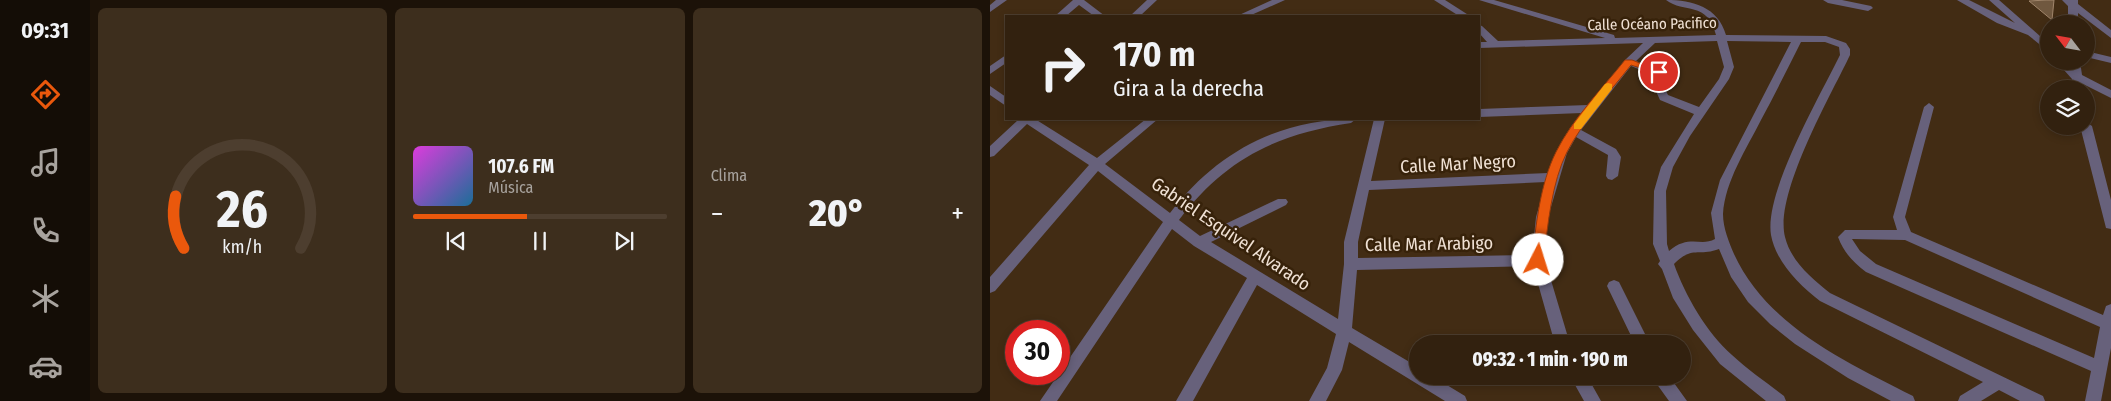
<!DOCTYPE html>
<html lang="es">
<meta charset="utf-8">
<style>
:root{--surface:#32210f;--page:#3d2e1d;--text:#f1f3f6;--muted:#a8a39e;--line:#4d3e2f;--accent:#ea580c}
body{margin:0;font-family:"Fira Sans Condensed",sans-serif;background:var(--page);color:var(--text);height:100vh;display:flex;flex-direction:column;font-size:19px;white-space:nowrap}
*{box-sizing:border-box;margin:0}
p{font-size:16px;color:var(--muted)}
.icon{flex:none;width:28px;height:28px;fill:none;stroke:currentColor;stroke-width:2;stroke-linecap:round;stroke-linejoin:round}
.map{position:relative;flex:1;overflow:hidden}
.drawer{display:flex;flex-direction:column;gap:8px;padding:8px;background:#1c1208;width:900px}
.drawer>*{flex:none}
.guide{position:absolute;left:15px;top:15px;width:475px;height:105px;border-radius:0px;box-shadow:0 2px 8px #0003,0 0 0 1px var(--line);background:#32210f;color:var(--text);overflow:hidden}
.needle{width:32px;rotate:301deg}
.fabs{position:absolute;left:1050px;top:15px;display:grid;gap:10px}
.fabs a{display:grid;place-items:center;width:55px;height:55px;border-radius:50%;background:var(--surface);box-shadow:0 2px 8px #0003,0 0 0 1px var(--line);font-size:25px}
.speed{position:absolute;left:15px;top:320px;display:flex;gap:10px;font-size:25px;font-weight:700;text-align:center}
.speed>*{display:grid;place-content:center;width:65px;height:65px;border-radius:50%;background:var(--surface);box-shadow:0 2px 8px #0003,0 0 0 1px var(--line);line-height:1}
.speed .limit{border:8px solid #d22;background:#fff;color:#111}
.pin{position:absolute;display:grid;place-items:center;width:42px;height:42px;color:#fff;margin:-21px;border:2px solid #fff;border-radius:50%;box-shadow:0 1px 5px #0007}
.me{position:absolute;width:55px;margin:-28px;rotate:5deg;stroke-linejoin:round;filter:drop-shadow(0 0 4px #0008)}
.turn{display:flex;align-items:center;gap:18px;height:105px;padding:0 25px;font-size:22px}
.turn .icon{width:65px;height:65px;stroke-width:2.5}
.turn b{display:block;font-size:35px;line-height:42px}
.big{font-size:38px;font-weight:800;line-height:1.1}
.drawer .card{flex:1;display:flex;flex-direction:column;justify-content:center;gap:8px;min-width:0;padding:0 18px;border-radius:8px;background:var(--page)}
.drawer .dial{align-items:center;gap:0}
.dial svg{height:130px;overflow:visible;fill:none;stroke:var(--line);stroke-width:7;stroke-linecap:round;text-anchor:middle}
.dial text{fill:var(--text);stroke:none}
.song{display:flex;align-items:center;gap:15px}
.cover{width:60px;height:60px;border-radius:8px;background:linear-gradient(135deg,hsl(300 70% 55%),hsl(200 70% 35%))}
.played{height:5px;border-radius:2px;background:linear-gradient(90deg,var(--accent) 45%,var(--line) 45%)}
.keys{display:flex;justify-content:space-around;direction:ltr}
.heat{display:flex;justify-content:space-between;align-items:center;font-size:28px;direction:ltr}
.drawer .tiles{flex:1;display:grid;gap:8px;grid-template-columns:repeat(3,1fr)}
.trip{position:absolute;left:419px;top:335px;width:282px;height:50px;border-radius:25px;background:var(--surface);box-shadow:0 2px 8px #0003,0 0 0 1px var(--line);font-weight:800;line-height:50px;text-align:center}
main{display:flex;flex:1;min-height:0}
.tabs{display:flex;flex-direction:column;width:90px;justify-content:space-around;align-items:center;background:#140d06;color:var(--muted)}
.tabs .icon{width:35px;height:35px}
.tabs .selected{color:var(--accent)}
.tabs b{font-size:22px;color:var(--text)}
.map>svg:first-child{display:block}
</style>
<main>
<nav class="tabs">
<b>09:31</b>
<svg class="icon selected" aria-label="directions" viewBox="0 0 24 24"><path d="M12 3l9 9-9 9-9-9zM9 14v-3h6M13 9l2 2-2 2"/></svg>
<svg class="icon" aria-label="music" viewBox="0 0 24 24"><path d="M9 18V5l10-2v13"/><circle cx="6" cy="18" r="3"/><circle cx="16" cy="16" r="3"/></svg>
<svg class="icon" aria-label="phone" viewBox="0 0 24 24"><path d="M5 4h4l2 5-3 2q2 4 5 5l2-3 5 2v4C11 20 4 13 5 4z"/></svg>
<svg class="icon" aria-label="climate" viewBox="0 0 24 24"><path d="M12 3v18M4 7l16 10M4 17L20 7"/></svg>
<svg class="icon" aria-label="car" viewBox="0 0 24 24"><path d="M5 17H2v-5l4-1 3-4h7l3 4 3 1v5h-3M9 17h6M6 11h13"/><circle cx="7" cy="17" r="2"/><circle cx="17" cy="17" r="2"/></svg>
</nav>
<section class="drawer">
<div class="tiles">
<div class="card dial"><svg viewBox="0 0 100 80">
<path d="M14 69A42 42 0 1 1 86 69"/>
<path d="M14 69A42 42 0 0 1 9 37" stroke="#ea580c"/>
<text x="50" y="56" font-size="32" font-weight="700">26</text>
<text x="50" y="72" font-size="11">km/h</text>
</svg></div>
<div class="card">
<div class="song"><i class="cover"></i><div><b>107.6 FM</b><p>Música</p></div></div>
<div class="played"></div>
<div class="keys"><svg class="icon" aria-label="previous" viewBox="0 0 24 24"><path d="M18 5L8 12l10 7zM5 5v14"/></svg><svg class="icon" aria-label="pause" viewBox="0 0 24 24"><path d="M8 5v14M16 5v14"/></svg><svg class="icon" aria-label="next" viewBox="0 0 24 24"><path d="M6 5l10 7-10 7zM19 5v14"/></svg></div>
</div>
<div class="card"><p>Clima</p>
<div class="heat"><a>−</a><b class="big">20°</b><a>+</a></div>
</div>
</div>
</section>
<div class="map">
<svg width="1121" height="401" viewBox="0 0 1121 401">
<rect width="100%" height="100%" fill="#422c14"/>
<path fill="#70583f" stroke="#a1866c" d="M1064 0 1062 20 1039 1 1057 0Z"/>
<g fill="none" stroke-linecap="round" stroke-linejoin="round">
<path fill="#67617b" fill-rule="evenodd" d="M6 0H17L0 12V5Z
M83 0H94L115 16H104L89 5 76 16H65Z
M157 0H167L150 16H140Z
M282 0H295L259 16H247Z
M444 0H455L480 16H469Z
M489 0H504L624 35 625 38 726 35C717 0 694 14 676 0 703 0 728 7 736 35L836 36 856 43 860 49V55C841 95 784 194 795 237 801 261 821 278 840 293L1053 396 1055 401H1030L1009 390 991 401H968L970 396 993 382 830 301C809 285 786 262 781 235 774 192 830 96 850 55L849 47 835 42H811C798 68 785 94 771 120 757 148 735 181 733 214 733 228 739 242 744 254 777 326 856 362 923 396L925 401H901L858 378 805 344 780 324 758 302 741 277 729 249C708 257 703 245 684 264 695 295 716 332 742 355 758 370 776 382 794 396L796 401H776L730 364 703 330 683 298 672 269 668 264 670 261 663 244 664 191 671 167 704 114 670 100 665 89 668 77 641 66 591 130 626 149 631 157 628 176 622 180 618 179 616 176 618 155 586 137 577 153 558 217 555 260 580 344H565L543 266 367 270 362 328 428 367V376H442L475 396 477 401H455L359 342 352 370 336 401H319L337 368 346 334 267 285 203 401H186L257 278 204 246 182 229 67 401H50L173 222 108 171 5 291 0 293V277L99 165 37 124 4 156 0 157V146L29 119H45L107 158 156 119H168L115 164 180 213C227 152 289 119 366 119L361 123C287 134 235 159 189 220L210 236 288 199H296L298 202 296 205 221 242 348 319 354 264V242L384 119H395L381 181 558 173C566 150 577 132 592 113L489 117V109L598 105 635 60 653 43 489 48V42H497L489 33V25L492 26 508 41 615 38ZM727 41 734 67 729 79 709 107 678 95 675 89 679 75 678 73 646 61 665 43ZM737 41 801 42 730 180 721 213 725 239C711 247 699 234 679 251L677 244 676 191 683 167 700 136 739 79 744 67ZM556 182 546 217 542 255 368 258V242L379 190Z
M833 0H852L881 6 883 8 878 11 838 3Z
M967 0H979L1025 23 999 0H1009L1059 44V52L1038 35 1007 23Z
M1072 0H1088V4L1121 30V38L1088 13V24H1078V6Z
M1096 51 1121 57V63L1096 57Z
M16 55V63L0 74V66Z
M1066 61H1077L1080 65V61H1090L1092 75 1121 90V98L1093 84V89H1083L1082 79Z
M0 86 16 97V106L0 95Z
M939 103 944 107 915 217 921 232 1113 315 1116 306 1121 304V348L1111 401H1095L1101 371 876 272C863 262 854 253 848 237L855 230H907L903 217 934 107ZM862 239 915 240 1110 327 1104 358 886 264 870 251Z
M1096 122 1102 126 1121 200V229L1116 228 1115 224 1090 126H1096Z
M624 280 629 282 660 344H645L617 286 619 282Z
M580 376H597L611 401H594Z
M661 376H679L697 401H679Z"/>
</g>
<path fill="#ea580c" stroke="#983908" d="M635 60H642L673 72 669 74 641 65C619 93 593 121 577 152 562 181 557 228 554 260L553 264H544L542 260C546 225 550 184 566 152 583 118 612 89 635 60Z"/>
<path fill="#f59e0b" d="M618 83 622 84V89L591 129H584V124L615 84Z"/>
<g text-anchor="middle" dominant-baseline="central" stroke-width="5" stroke-linejoin="round" paint-order="stroke">
<g font-size="15" fill="#f0e1d4" stroke="#37220a">
<text transform="translate(662 24) rotate(-1)">Calle Océano Pacifico</text>
</g>
<g font-size="18" fill="#f0e1d4" stroke="#37220a">
<text transform="translate(468 164) rotate(-3)">Calle Mar Negro</text>
<text transform="translate(241 234) rotate(34)">Gabriel Esquivel Alvarado</text>
<text transform="translate(439 244) rotate(-1)">Calle Mar Arabigo</text>
</g>
</g>
</svg>
<div class="fabs">
<a><svg class="needle" viewBox="-14 -14 28 28"><path d="M0-13l5 13h-10z" fill="#e53935"/><path d="M0 13l5-13h-10z" fill="#a8a39e"/></svg></a>
<a><svg class="icon" aria-label="layers" viewBox="0 0 24 24"><path d="M12 4l9 5-9 5-9-5zM3 14l9 5 9-5"/></svg></a>
</div>
<div class="speed"><div class="limit">30</div></div>
<div class="pin" style="left:669px;top:72px;background:#d93025"><svg class="icon" aria-label="arrive" viewBox="0 0 24 24"><path d="M6 21V4h12l-3 4 3 4H6"/></svg></div>
<svg class="me" style="left:548px;top:260px" viewBox="-20 -20 40 40"><circle r="19" fill="#fff"/><path d="M0-13L10 11 0 6-10 11z" fill="#ea580c"/></svg>
<div class="trip">09:32 · 1 min · 190 m</div>
<div class="guide">
<div class="turn"><svg class="icon" aria-label="right" viewBox="0 0 24 24"><path d="M7 20v-9h11M14 6l5 5-5 5"/></svg><div><b>170 m</b>Gira a la derecha</div></div>
</div>
</div>
</main>
